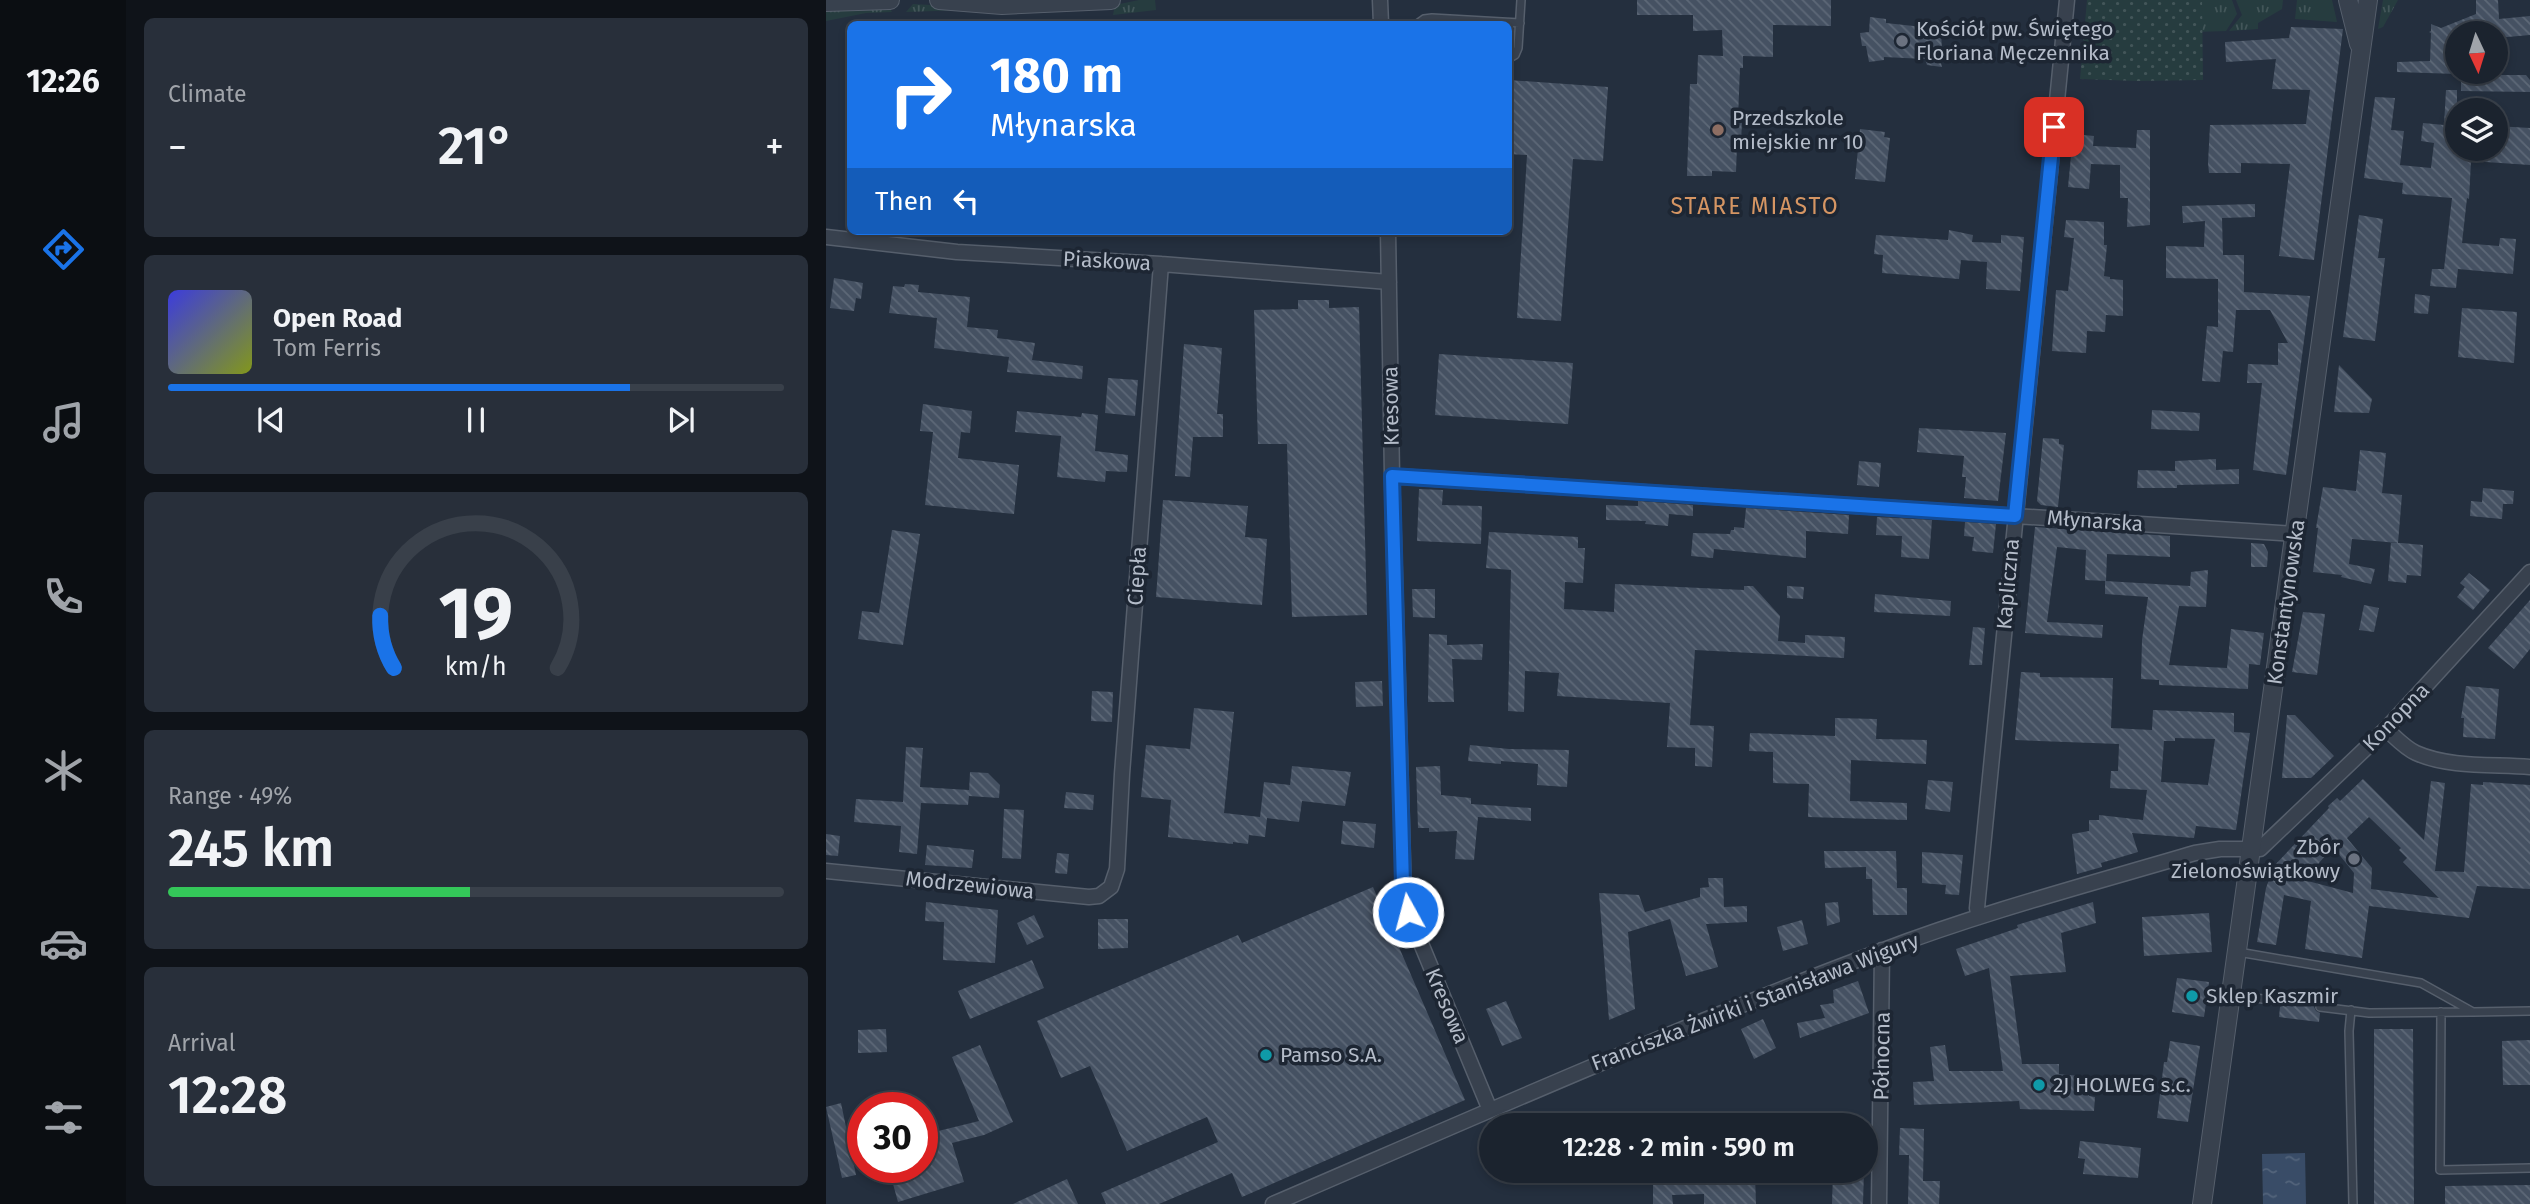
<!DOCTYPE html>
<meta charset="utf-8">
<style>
:root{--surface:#1b232e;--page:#282f3a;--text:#f1f3f6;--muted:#a0a4aa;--line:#39404a;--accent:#1a73e8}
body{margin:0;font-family:"Fira Sans",sans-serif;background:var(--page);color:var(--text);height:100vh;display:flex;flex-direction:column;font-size:26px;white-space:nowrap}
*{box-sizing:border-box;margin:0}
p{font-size:23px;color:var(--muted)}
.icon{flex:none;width:38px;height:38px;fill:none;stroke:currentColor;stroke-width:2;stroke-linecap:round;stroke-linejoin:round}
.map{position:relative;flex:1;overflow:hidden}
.drawer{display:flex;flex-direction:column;gap:18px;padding:18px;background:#0f1319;width:700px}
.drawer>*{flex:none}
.hud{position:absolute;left:21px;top:21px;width:665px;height:214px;border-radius:10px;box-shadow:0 4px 10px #0003,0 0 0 2px var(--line);background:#1a73e8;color:#fff;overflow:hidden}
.needle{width:46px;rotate:176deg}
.controls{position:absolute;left:1619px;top:21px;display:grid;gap:14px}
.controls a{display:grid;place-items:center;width:63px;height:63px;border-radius:50%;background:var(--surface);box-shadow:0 4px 10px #0003,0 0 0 2px var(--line);font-size:35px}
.speed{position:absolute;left:21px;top:1092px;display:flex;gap:14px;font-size:35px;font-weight:700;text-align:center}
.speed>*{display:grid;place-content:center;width:91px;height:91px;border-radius:50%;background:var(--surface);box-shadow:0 4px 10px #0003,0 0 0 2px var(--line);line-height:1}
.speed .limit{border:10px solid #d22;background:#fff;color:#111}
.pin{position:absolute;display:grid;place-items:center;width:60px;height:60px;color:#fff;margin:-30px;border-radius:14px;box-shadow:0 4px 10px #0006}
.me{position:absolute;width:77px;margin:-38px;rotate:353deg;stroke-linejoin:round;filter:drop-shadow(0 0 5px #0008)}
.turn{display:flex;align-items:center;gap:24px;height:147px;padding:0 28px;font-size:32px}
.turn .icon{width:91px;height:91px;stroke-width:2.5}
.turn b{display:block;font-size:49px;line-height:60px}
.then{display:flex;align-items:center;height:66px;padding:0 28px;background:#0003;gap:14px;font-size:26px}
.big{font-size:52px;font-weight:600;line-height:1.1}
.drawer .card{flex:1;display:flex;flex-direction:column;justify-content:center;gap:10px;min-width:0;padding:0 24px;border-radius:10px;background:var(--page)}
.drawer .dial{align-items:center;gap:0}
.dial svg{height:182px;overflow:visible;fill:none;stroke:var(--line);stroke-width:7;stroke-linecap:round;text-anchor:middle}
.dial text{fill:var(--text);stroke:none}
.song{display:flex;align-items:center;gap:21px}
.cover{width:84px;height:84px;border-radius:10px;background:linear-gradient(135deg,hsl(240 70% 55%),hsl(70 70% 35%))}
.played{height:7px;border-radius:4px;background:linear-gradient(90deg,var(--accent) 75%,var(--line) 75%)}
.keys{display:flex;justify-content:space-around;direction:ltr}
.heat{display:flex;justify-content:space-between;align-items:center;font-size:38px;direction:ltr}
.charge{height:10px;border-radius:5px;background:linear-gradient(90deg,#34c759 49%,var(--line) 0)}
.trip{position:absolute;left:653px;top:1113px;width:399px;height:70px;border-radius:35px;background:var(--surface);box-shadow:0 4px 10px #0003,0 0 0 2px var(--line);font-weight:600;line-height:70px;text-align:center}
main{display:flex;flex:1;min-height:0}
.tab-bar{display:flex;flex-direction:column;width:126px;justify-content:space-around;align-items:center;background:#0b0e12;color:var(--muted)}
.tab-bar .icon{width:49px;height:49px}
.tab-bar .on{color:var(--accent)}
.tab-bar b{font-size:32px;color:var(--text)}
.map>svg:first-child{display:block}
</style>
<main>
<nav class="tab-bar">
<b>12:26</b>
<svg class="icon on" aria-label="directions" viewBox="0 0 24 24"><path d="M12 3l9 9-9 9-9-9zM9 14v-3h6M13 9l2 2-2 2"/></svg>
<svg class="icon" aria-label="music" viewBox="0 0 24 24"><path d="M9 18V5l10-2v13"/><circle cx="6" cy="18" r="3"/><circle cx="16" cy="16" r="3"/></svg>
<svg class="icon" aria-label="phone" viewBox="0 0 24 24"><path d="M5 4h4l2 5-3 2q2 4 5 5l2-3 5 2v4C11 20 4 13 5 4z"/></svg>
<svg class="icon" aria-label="climate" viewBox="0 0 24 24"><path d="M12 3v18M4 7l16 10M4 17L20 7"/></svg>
<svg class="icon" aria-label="car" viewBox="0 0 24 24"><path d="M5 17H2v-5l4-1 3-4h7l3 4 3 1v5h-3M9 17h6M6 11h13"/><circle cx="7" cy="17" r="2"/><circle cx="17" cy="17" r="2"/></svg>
<svg class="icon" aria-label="filters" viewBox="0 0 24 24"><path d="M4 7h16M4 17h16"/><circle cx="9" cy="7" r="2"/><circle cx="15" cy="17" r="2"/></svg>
</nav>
<section class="drawer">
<div class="card"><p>Climate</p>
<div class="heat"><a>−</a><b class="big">21°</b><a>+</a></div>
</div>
<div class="card">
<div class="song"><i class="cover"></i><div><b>Open Road</b><p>Tom Ferris</p></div></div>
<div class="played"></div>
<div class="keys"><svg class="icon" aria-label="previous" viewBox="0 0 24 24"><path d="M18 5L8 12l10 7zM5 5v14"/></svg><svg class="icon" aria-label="pause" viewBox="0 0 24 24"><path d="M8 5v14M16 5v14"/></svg><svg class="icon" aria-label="next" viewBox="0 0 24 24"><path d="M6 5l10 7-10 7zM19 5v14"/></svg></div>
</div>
<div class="card dial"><svg viewBox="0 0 100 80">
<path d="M14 69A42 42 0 1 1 86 69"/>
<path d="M14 69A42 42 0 0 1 8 46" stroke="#1a73e8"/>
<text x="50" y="56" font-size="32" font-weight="700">19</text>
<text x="50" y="72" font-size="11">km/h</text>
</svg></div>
<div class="card"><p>Range · 49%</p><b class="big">245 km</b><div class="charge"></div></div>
<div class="card"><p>Arrival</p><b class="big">12:28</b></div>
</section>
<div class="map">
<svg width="1704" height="1204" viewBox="0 0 1704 1204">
<defs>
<pattern id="grass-tufts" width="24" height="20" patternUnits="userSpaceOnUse" patternTransform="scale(1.75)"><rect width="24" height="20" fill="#263c3f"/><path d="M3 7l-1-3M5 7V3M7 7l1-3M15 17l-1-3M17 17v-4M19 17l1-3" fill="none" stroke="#435659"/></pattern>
<pattern id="park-dots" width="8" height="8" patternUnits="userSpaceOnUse" patternTransform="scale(1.75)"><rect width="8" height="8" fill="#263c3f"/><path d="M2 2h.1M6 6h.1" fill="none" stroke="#435659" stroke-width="1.8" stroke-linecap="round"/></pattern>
<pattern id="water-ripples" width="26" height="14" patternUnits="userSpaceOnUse" patternTransform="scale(1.75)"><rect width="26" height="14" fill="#394c67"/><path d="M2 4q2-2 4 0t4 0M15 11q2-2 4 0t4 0" fill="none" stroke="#53647b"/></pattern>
<pattern id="building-back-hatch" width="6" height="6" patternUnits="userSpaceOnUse" patternTransform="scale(1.75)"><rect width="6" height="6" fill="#455162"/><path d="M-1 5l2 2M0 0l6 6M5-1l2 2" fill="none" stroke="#5d6877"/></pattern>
</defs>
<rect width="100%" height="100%" fill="#242f3e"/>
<path fill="url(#grass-tufts)" d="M313 0H329L330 10 287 15 289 5Z
M1369 0H1406L1411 14 1400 31 1369 32Z
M1410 0H1457L1456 9 1432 23V29L1403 31 1416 15Z
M1471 0H1506L1511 22 1469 19Z
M1557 0H1572L1557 27 1552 29Z
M87 4 122 6 138 10 80 12Z
M20 7H63L66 12 40 13 0 21V11Z
M144 20V24H77V22Z"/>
<path fill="url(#park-dots)" d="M1261 0H1376L1377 80 1312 81 1254 79Z"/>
<path fill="url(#water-ripples)" d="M1479 1153 1480 1204H1437L1436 1154Z"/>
<path fill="url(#building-back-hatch)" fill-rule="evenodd" d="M811 0H1005V26L947 25V57L917 56V68H914L912 118H916L915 145H911L910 172 886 171V176H861L864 84H871L872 55 897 56 896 30 867 31V15H811Z
M1650 0H1672L1673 19 1704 16V35L1670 38V33H1631V74L1571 72V62L1604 61 1605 33 1603 32 1605 31V24L1615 28 1650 14Z
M1044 17 1060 19V23L1115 29 1116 52H1112L1116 67 1101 65 1099 59 1058 57V60L1043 62 1040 46H1036L1034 33 1043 32Z
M1465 27 1517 29 1488 260 1453 256 1464 164 1415 163V173H1383L1382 163 1384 125 1480 124 1484 90 1446 89 1450 59 1400 62 1399 42 1463 38Z
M1635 72H1645L1648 75H1700L1704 80V92L1635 91Z
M682 80 782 87 777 161 747 159 735 321 691 318 701 155 682 154Z
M1620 90H1631V149H1670V126L1704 128V165L1645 161 1643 199 1641 198 1636 243 1673 246 1674 238 1690 239 1687 274 1632 269 1630 288 1604 286 1606 269H1618L1626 198 1576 194 1577 183 1538 178 1549 97 1569 98 1565 130 1578 131 1574 165 1605 168 1608 143 1595 141 1597 123 1618 125Z
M1034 129 1059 132 1058 137 1064 138 1059 182 1029 179Z
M1311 130H1324V225L1301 227 1302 198H1294V165L1265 164 1263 189 1242 187 1245 156 1248 134 1268 136 1267 146 1310 148Z
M1429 204V217L1396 218 1397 255H1418V292L1484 296 1460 475 1427 470 1436 383H1421L1422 364 1452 365V343H1462L1444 310H1410L1407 352 1397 351 1394 382 1376 381 1381 326 1392 327V279L1340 278V246L1378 247 1379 221 1357 223 1356 206Z
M1533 215 1557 219 1552 258H1559L1549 341 1517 337Z
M1240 220 1278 222V245H1281L1278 276 1284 277V279L1297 280V316L1280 315 1279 332 1261 331 1260 353 1226 351 1230 290 1242 291 1248 238 1238 237Z
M1123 230 1147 235 1146 242 1175 243V235L1198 237 1194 291 1160 289 1161 262 1135 260 1133 279 1056 273 1057 255 1048 254 1050 235 1122 240Z
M8 278 37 283 35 299 30 298 28 311 4 308Z
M79 284 93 285 92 292 144 297 141 327 172 330 171 338 209 343 206 360 257 366 256 379 181 372 183 357 108 348 111 318 63 313 67 286 78 287Z
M1589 294 1604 296 1602 314 1588 313Z
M472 300H503V308L533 307 541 615 466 617 461 444H432L428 310 472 309Z
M1636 308 1691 312 1688 363 1632 357Z
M358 344 396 348 391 414H397V437H367L364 477 349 476Z
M613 354 747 363 742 424 609 415Z
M1513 365 1546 399 1543 413 1508 412Z
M282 378 312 380 309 416 279 413Z
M97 404 146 411 144 433 135 432 132 458 193 465 188 514 99 505 107 432 94 431Z
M1326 410 1374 413 1373 431 1325 429Z
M191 411 255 417 256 413 272 415 269 451 302 455 301 472 280 471 279 482 231 477 235 436 189 432Z
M1093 428 1180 433 1172 501 1138 498 1140 477H1136L1138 456 1091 452Z
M1217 438 1233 439V444L1238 445 1232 507 1215 505 1211 501Z
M1534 450 1560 453 1556 493 1576 495 1572 543 1526 539 1523 564 1549 569 1545 584 1515 577 1516 575 1487 572 1492 528H1490L1497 487 1530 491Z
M1390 459V470L1413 469V484L1351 485V488H1311L1312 470 1349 471V461Z
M1033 461 1055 463 1053 487 1031 485Z
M1657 488 1688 491 1687 504H1677L1676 519 1644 516 1645 501 1656 502Z
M593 489 617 490 616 505 656 506 655 544 591 541Z
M337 500 422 506 419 537 441 539 436 605 330 597Z
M812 501 867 505V516L843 514 842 526 819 524 820 521 780 520V505L812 506Z
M920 508 1023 515 1022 534 980 531V558L888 549 887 558 865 556 867 533 904 534 905 530H908V527L918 528Z
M1051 517 1106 520 1103 559 1075 557 1076 536 1050 535Z
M1139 522 1170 524 1167 553 1146 551 1148 537 1138 536Z
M1209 527 1344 536V557L1281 554 1280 581 1259 580 1260 550 1231 547 1221 622 1277 625 1276 638 1199 633Z
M66 530 94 534 77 645 32 639 36 611 53 613Z
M663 532 752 537V548H759L757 583 739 582 738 609 788 612 789 584 918 590V586H927L954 616 952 641 979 643V635L1019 637 1018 658 869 650 864 725 888 726 886 767 869 766V748L841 747 844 703 731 696 733 673 699 671 698 712 682 711 685 570 660 568Z
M1565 542 1597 545 1595 576 1581 575 1580 583 1562 581Z
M1425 543 1438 544 1442 552 1441 567H1425Z
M1382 570 1380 607 1353 606 1343 665 1401 668 1405 629 1438 633 1434 665 1423 664 1422 689 1333 685V680L1315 679 1316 640 1322 597 1279 594V581L1364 586 1365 572Z
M1643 573 1664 590 1647 610 1631 597 1639 587 1634 583Z
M961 586 978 587 977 599 961 598Z
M586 589H609V618L587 617Z
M1049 594 1125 601 1124 616 1048 612Z
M1704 600V649L1688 669 1662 648Z
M1538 605 1553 608 1548 632 1533 630Z
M1477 612 1499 614 1491 675 1466 672Z
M1147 627 1159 628 1156 665H1143Z
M603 634 621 635V645L657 644 656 660 626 659 628 702H602Z
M1195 672 1214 673V677L1287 678 1285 728 1326 730 1327 710 1408 713V732L1424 733 1410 830 1370 826 1368 838 1306 833 1312 852 1275 863 1276 867 1251 874 1246 834 1263 831V820H1273V815L1317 820 1321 790 1284 788 1285 771H1292L1293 744 1189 740ZM1349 738 1389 739 1382 785 1335 782 1338 741H1349Z
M556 681 557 706 530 707 529 682Z
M1640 686 1673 689 1669 739 1637 737 1638 718H1635Z
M266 691 287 692 286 722 265 721Z
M368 708 408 712 398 813 434 817 438 782 464 785 466 766 525 772 519 806 476 801 473 822 441 818 439 837 423 835 422 844 407 842V844L342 837 345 800 315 797 320 745 364 749Z
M1461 715H1469L1508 756 1485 778H1456Z
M1009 718 1051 719 1050 739 1101 740 1100 764 1025 760 1024 801 1081 803V820L982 817 983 784 947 783V752L923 751 924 733 1009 736Z
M644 745 683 749 743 750 741 787 711 785 712 764 675 761V764L642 761Z
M80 747 97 748 94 787 143 790V792L144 772 162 773 174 785 173 798 143 796 142 805 95 803 91 854 73 852 75 826 28 822 30 799 77 802Z
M614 766 615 795 645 798V804L705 808V821L652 817 648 860 629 859 631 831 603 832V828H592L590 767Z
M1537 779 1598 840 1605 781 1619 783 1609 871 1638 872 1645 784 1657 785V782L1704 785V889L1651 886 1643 918 1543 906 1536 958 1479 949 1485 901 1458 895 1450 945 1431 942 1440 888 1448 866 1503 808 1502 806 1511 798 1514 801ZM1543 817 1575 848 1573 850 1581 858 1577 862 1613 898 1545 889 1546 868 1521 838ZM1507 847 1528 873 1527 893 1478 880Z
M1102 780 1127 782 1124 812 1099 809Z
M240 792 268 795 267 810 238 808Z
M178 809 198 810 195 859 176 858Z
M517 821 550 824 548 848 515 844Z
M0 834 14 836 12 856 0 855Z
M101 845 148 850 146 868 99 865Z
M998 851H1070L1071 888H1081V915H1047L1046 879H1040V867L999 868Z
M1096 852 1137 855 1133 895 1119 894 1120 885 1096 883Z
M231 853 243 854 241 874 229 873Z
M882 878H897L898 907 921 906V922L880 924 892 967 860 976 844 919 802 932 809 1009 783 1020 773 893 813 895 819 912 874 897V888L883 887Z
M547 887 639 1100 416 1197 406 1173 333 1204H280L275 1193 392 1142 381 1117 301 1151 264 1066 235 1078 211 1021 412 935 416 943Z
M100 902 172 910 169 963 117 960 118 922 99 921Z
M1012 902 1014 922 1001 926 999 903Z
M1267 902 1270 923 1235 933 1240 972 1184 976 1196 1064H1233V1074L1264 1077 1263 1096 1269 1097 1268 1111 1194 1109 1193 1101 1088 1105 1087 1082 1108 1081 1104 1047 1119 1045 1123 1071H1177L1163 968 1139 976 1130 949 1192 928 1191 925Z
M1383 913 1386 952 1318 956 1316 917Z
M208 915 218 937 201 945 191 923Z
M272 919H302V948L272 949Z
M976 920 982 944 957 951 951 927Z
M206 960 218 988 144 1019 132 991Z
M1351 978 1383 982 1378 1017 1346 1012Z
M1032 981 1043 1013 974 1038 971 1023 999 1018 994 1005 1008 1003 1007 990Z
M1455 996 1496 1001 1490 1003 1488 1007 1490 1011 1494 1013 1493 1022 1453 1017 1454 1007 1458 1001Z
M680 1001 696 1038 676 1046 660 1009Z
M937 1019 950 1048 928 1059 915 1029Z
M60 1029 61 1052 32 1053V1030Z
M1548 1029H1587L1588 1204H1548Z
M1704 1040V1085H1677L1676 1041Z
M1344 1041 1374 1046 1362 1122 1331 1118 1338 1062H1341Z
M154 1045 187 1122 158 1135 126 1143 138 1182 72 1202 64 1173 83 1167H96V1163L107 1160 100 1134 153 1121 126 1057Z
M15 1103 30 1175 16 1178 0 1107Z
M1074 1128 1098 1129 1097 1181H1114L1113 1204H1082L1083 1155H1073Z
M1254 1141 1315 1148 1312 1178 1257 1174 1259 1159 1252 1158Z
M1007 1171H1038L1037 1204H1006Z
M827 1175H929L930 1204H878V1194L846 1195 847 1204H827Z
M241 1179 252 1204H187Z
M1704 1185V1204H1619V1186Z"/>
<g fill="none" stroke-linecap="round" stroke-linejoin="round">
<g stroke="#565f6c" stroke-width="10">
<path id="service" d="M591 24 598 19 606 18 694 23
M682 59 689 55 692 48 695 0
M1412 952 1595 983 1647 1012 1704 1011
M1406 995 1452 1001
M1494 1007 1543 1013 1646 1012
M1525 1010 1523 1031 1527 1204
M1615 1012 1614 1170 1704 1168"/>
</g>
<g stroke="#565f6c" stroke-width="17">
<path id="minor" d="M554 0 555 24
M562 231 566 476 578 898 582 912 664 1110
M0 237 131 252 335 264 563 282
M566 476 1469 534
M1560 729C1569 737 1579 748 1590 753 1624 768 1668 764 1704 767
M0 871 263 897 273 896 285 887 291 869 296 774 335 264
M1153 917 1151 908 1241 0
M447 1204C649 1117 849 1028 1055 951 1157 912 1264 884 1369 853L1394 849H1434L1560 729 1704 572
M1053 1204 1056 950"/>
</g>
<g stroke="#565f6c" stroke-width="20">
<path id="tertiary" d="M113 0 176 5 285 0
M1522 0 1533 44
M0 2 64 0
M1376 1204 1542 0"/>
</g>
<use href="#service" stroke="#38414e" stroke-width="7"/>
<use href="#minor" stroke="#38414e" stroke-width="14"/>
<use href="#tertiary" stroke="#38414e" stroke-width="18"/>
</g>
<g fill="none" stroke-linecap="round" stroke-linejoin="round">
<g stroke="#114b97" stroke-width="18">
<path id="route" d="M582 912 577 885 566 476 1189 516 1228 127"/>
</g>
<use href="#route" stroke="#1a73e8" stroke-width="12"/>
</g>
<g fill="#6b7280" stroke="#1d2633" stroke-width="2.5">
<circle cx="1076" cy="41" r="7"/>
<circle cx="1528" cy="859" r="7"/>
</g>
<circle fill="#8d6e63" stroke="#1d2633" stroke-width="2.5" cx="892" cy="130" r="7"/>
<g fill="#0f9aa8" stroke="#1d2633" stroke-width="2.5">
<circle cx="1366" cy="996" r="7"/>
<circle cx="440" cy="1055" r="7"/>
<circle cx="1213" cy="1085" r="7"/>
</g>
<g text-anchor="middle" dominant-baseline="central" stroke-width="7" stroke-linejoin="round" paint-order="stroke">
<g font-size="21" fill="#b4bcc9" stroke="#1d2633" text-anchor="start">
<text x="1090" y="29">Kościół pw. Świętego<tspan x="1090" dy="24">Floriana Męczennika</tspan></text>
<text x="906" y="118">Przedszkole<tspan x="906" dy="24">miejskie nr 10</tspan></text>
<text x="1514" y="847" text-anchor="end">Zbór<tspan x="1514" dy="24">Zielonoświątkowy</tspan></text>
<text x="1380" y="996">Sklep Kaszmir</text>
<text x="454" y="1055">Pamso S.A.</text>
<text x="1227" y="1085">2J HOLWEG s.c.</text>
</g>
<g font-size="21" fill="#b4bcc9" stroke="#1d2633">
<text transform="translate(281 261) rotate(3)">Piaskowa</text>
<text transform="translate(565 406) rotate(-91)">Kresowa</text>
<text transform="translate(1269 521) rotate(4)">Młynarska</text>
<text transform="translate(311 576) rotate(-86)">Ciepła</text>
<text transform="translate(1182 584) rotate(-85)">Kapliczna</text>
<text transform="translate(1460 602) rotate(-82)">Konstantynowska</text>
<text transform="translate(1570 717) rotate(-46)">Konopna</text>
<text transform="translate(144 885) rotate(6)">Modrzewiowa</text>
<text transform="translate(929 1002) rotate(-21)">Franciszka Żwirki i Stanisława Wigury</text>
<text transform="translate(621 1006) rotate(67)">Kresowa</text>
<text transform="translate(1056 1056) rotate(-89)">Północna</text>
</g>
<g font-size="23" letter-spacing="2" fill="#d59563" stroke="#1d2633">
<text x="929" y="206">STARE MIASTO</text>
</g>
</g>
</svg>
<div class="controls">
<a><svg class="needle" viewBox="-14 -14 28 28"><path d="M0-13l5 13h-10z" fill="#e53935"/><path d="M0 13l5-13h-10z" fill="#a0a4aa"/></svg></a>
<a><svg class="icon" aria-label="layers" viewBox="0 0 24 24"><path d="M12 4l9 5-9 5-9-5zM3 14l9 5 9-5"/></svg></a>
</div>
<div class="speed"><div class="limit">30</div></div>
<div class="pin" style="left:1228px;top:127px;background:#d93025"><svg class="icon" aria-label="arrive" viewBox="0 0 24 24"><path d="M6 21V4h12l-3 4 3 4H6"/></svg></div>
<svg class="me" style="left:582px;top:912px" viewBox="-20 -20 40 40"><circle r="17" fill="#1a73e8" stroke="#fff" stroke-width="3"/><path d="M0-11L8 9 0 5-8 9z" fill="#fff"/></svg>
<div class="trip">12:28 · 2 min · 590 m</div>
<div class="hud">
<div class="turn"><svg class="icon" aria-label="right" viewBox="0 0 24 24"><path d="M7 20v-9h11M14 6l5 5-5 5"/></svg><div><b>180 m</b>Młynarska</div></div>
<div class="then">Then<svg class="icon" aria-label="left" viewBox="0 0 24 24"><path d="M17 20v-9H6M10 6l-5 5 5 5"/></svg></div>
</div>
</div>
</main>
